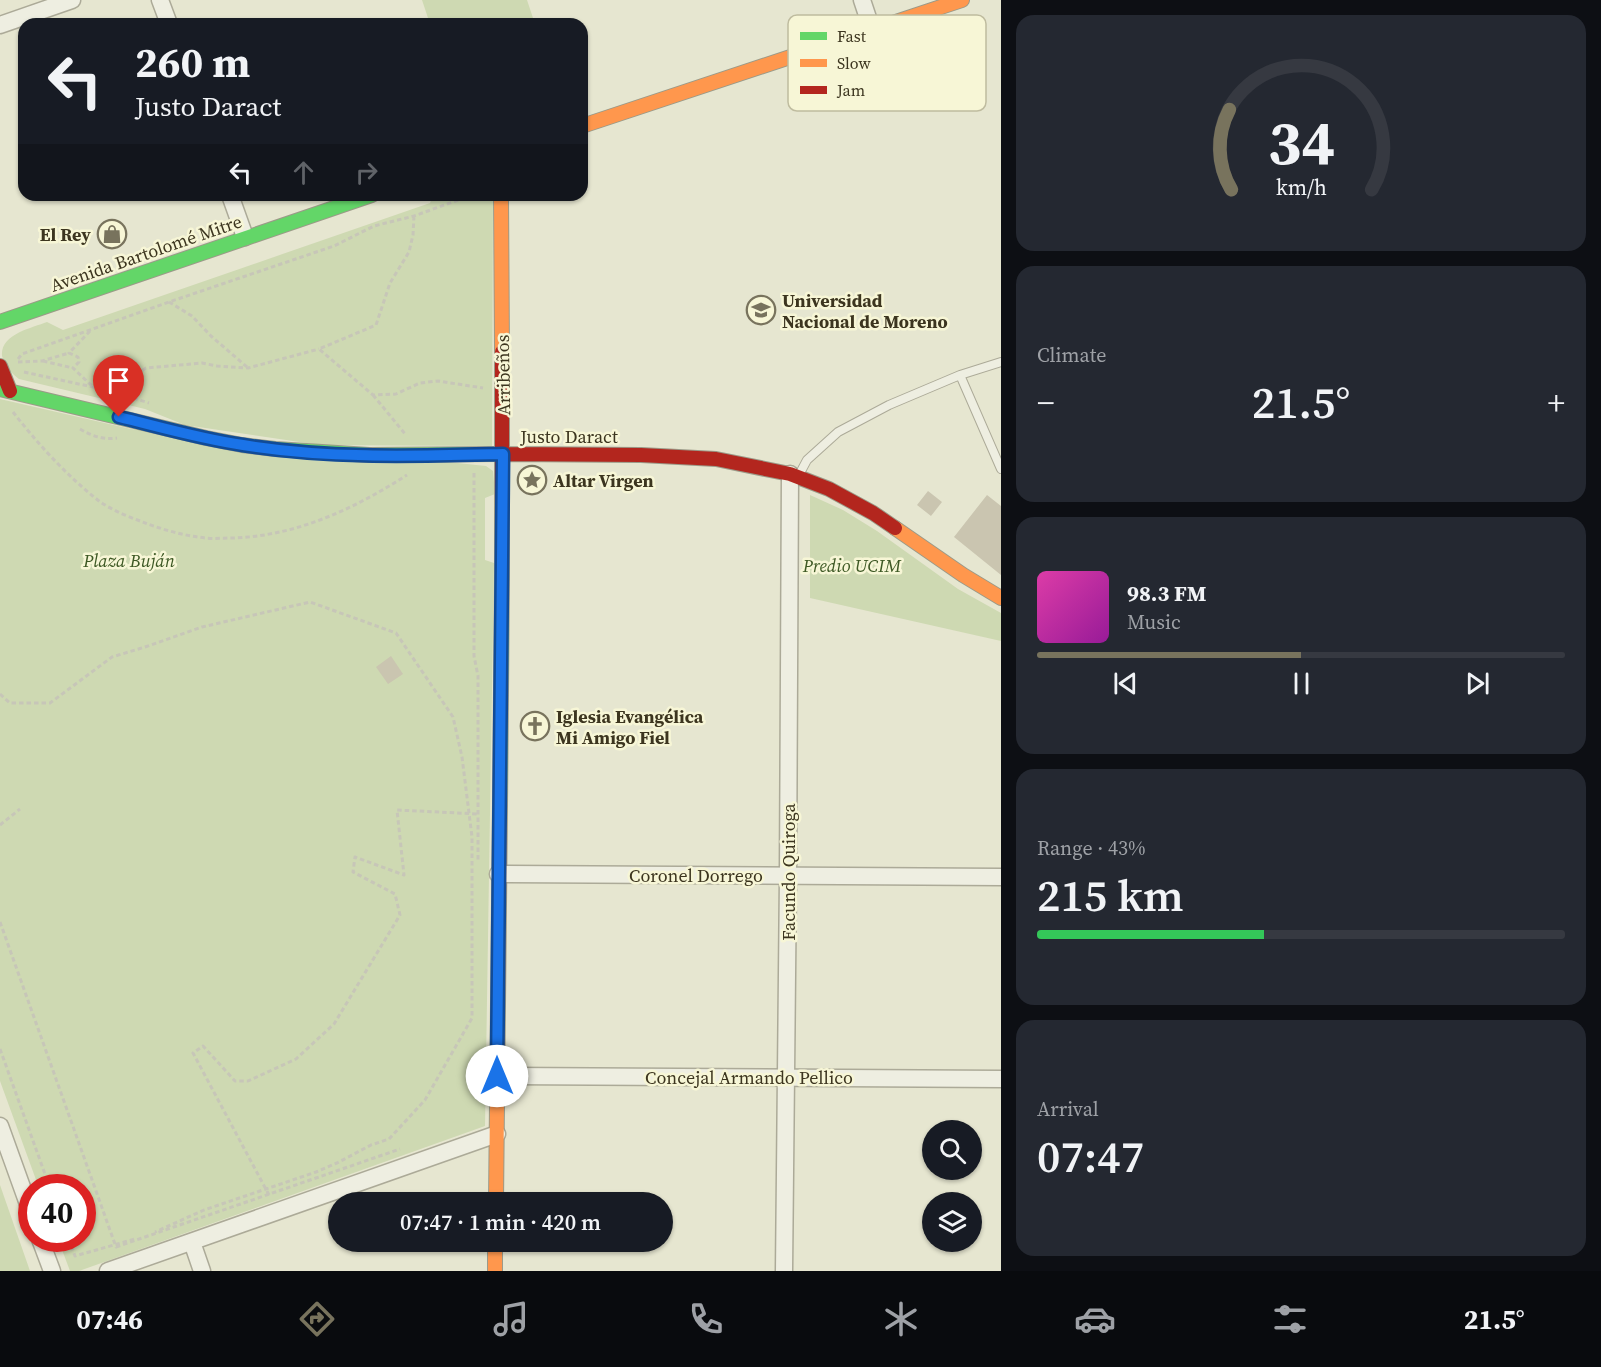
<!DOCTYPE html>
<meta charset="utf-8">
<style>
:root{--surface:#171b24;--page:#242831;--text:#f1f3f6;--muted:#9ea1a6;--line:#363941;--accent:#78735d}
body{margin:0;font-family:"Source Serif 4",serif;background:var(--page);color:var(--text);height:100vh;display:flex;flex-direction:column;font-size:22px;white-space:nowrap}
*{box-sizing:border-box;margin:0}
p{font-size:20px;color:var(--muted)}
.icon{flex:none;width:33px;height:33px;fill:none;stroke:currentColor;stroke-width:2;stroke-linecap:round;stroke-linejoin:round}
.map{position:relative;flex:1;overflow:hidden}
.drawer{display:flex;flex-direction:column;gap:15px;padding:15px;background:#0d0f14;width:600px}
.drawer>*{flex:none}
.top-card{position:absolute;left:18px;top:18px;width:570px;height:183px;border-radius:18px;box-shadow:0 2px 4px #0004;background:#171b24;color:var(--text);overflow:hidden}
.buttons{position:absolute;left:922px;top:1120px;display:grid;gap:12px}
.buttons a{display:grid;place-items:center;width:60px;height:60px;border-radius:50%;background:var(--surface);box-shadow:0 2px 4px #0004;font-size:30px}
.speed{position:absolute;left:18px;top:1174px;display:flex;gap:12px;font-size:30px;font-weight:700;text-align:center}
.speed>*{display:grid;place-content:center;width:78px;height:78px;border-radius:50%;background:var(--surface);box-shadow:0 2px 4px #0004;line-height:1}
.speed .limit{border:9px solid #d22;background:#fff;color:#111}
.pin{position:absolute;display:grid;place-items:center;width:51px;height:51px;color:#fff;margin:-62px -26px;border-radius:50% 50% 50% 0;rotate:-45deg;box-shadow:0 0 6px #0007}
.pin .icon{rotate:45deg}
.me{position:absolute;width:66px;margin:-33px;rotate:0deg;stroke-linejoin:round;filter:drop-shadow(0 0 4px #0008)}
.turn{display:flex;align-items:center;gap:21px;height:126px;padding:0 18px;font-size:27px}
.turn .icon{width:78px;height:78px;stroke-width:2.5}
.turn b{display:block;font-size:42px;line-height:51px}
.lanes{display:flex;align-items:center;height:57px;padding:0 18px;background:#0003;justify-content:center;gap:30px;direction:ltr}
.lanes .off{opacity:.35}
.big{font-size:45px;font-weight:600;line-height:1.1}
.drawer .tile{flex:1;display:flex;flex-direction:column;justify-content:center;gap:9px;min-width:0;padding:0 21px;border-radius:18px;background:var(--page)}
.drawer .dial{align-items:center;gap:0}
.dial svg{height:156px;overflow:visible;fill:none;stroke:var(--line);stroke-width:7;stroke-linecap:round;text-anchor:middle}
.dial text{fill:var(--text);stroke:none}
.song{display:flex;align-items:center;gap:18px}
.cover{width:72px;height:72px;border-radius:9px;background:linear-gradient(135deg,hsl(320 70% 55%),hsl(300 70% 35%))}
.played{height:6px;border-radius:3px;background:linear-gradient(90deg,var(--accent) 50%,var(--line) 50%)}
.keys{display:flex;justify-content:space-around;direction:ltr}
.heat{display:flex;justify-content:space-between;align-items:center;font-size:33px;direction:ltr}
.charge{height:9px;border-radius:4px;background:linear-gradient(90deg,#34c759 43%,var(--line) 0)}
.trip{position:absolute;left:328px;top:1192px;width:345px;height:60px;border-radius:30px;background:var(--surface);box-shadow:0 2px 4px #0004;font-weight:600;line-height:60px;text-align:center}
.dock{display:flex;height:96px;justify-content:space-around;align-items:center;background:#090b0e;color:var(--muted)}
.dock .icon{width:42px;height:42px}
.dock .on{color:var(--accent)}
.dock b{font-size:27px;color:var(--text)}
main{display:flex;flex:1;min-height:0}
.map>svg:first-child{display:block}
</style>
<main>
<div class="map">
<svg width="1001" height="1271" viewBox="0 0 1001 1271">
<rect width="100%" height="100%" fill="#e6e6d0"/>
<path fill="#ced9b2" d="M422 0H527L535 24H430Z
M433 195H493L492 446 320 445 185 425 145 409 19 379C10 372 6 367 2 356 0 334 32 328 47 322L63 330 430 203Z
M0 399 131 429 486 466 493 471 495 494 485 498V560L494 563 485 1126 79 1271H70L58 1239H82V1188H39L0 1081Z
M810 495 843 510 877 531 958 589 1001 613V641L810 598Z
M0 1185 30 1271H0Z"/>
<path fill="#cac5b0" d="M928 491 942 502 931 516 917 505Z
M987 495 1001 506V575L954 537Z
M391 656 403 674 388 684 376 667Z"/>
<g fill="none" stroke-linecap="round" stroke-linejoin="round">
<g stroke="#acaa98" stroke-width="10">
<path id="lane" d="M960 375 1001 469
M799 475 807 460 838 432 889 405 960 375 1001 362"/>
</g>
<g stroke="#acaa98" stroke-width="19">
<path id="street" d="M160 0 169 24
M862 0 872 30
M0 25 72 0
M230 195 245 237
M498 874 1001 877
M497 1076 1001 1079
M0 1126 32 1215
M40 1239 52 1271
M192 1242 202 1271
M108 1271 497 1134
M784 1271 788 876 790 474"/>
</g>
<g stroke="#9b9a88" stroke-width="16">
<path id="fast" d="M0 322 372 195
M0 389 206 438 242 445 275 449 369 455 499 454
M500 805 502 577"/>
</g>
<g stroke="#9b9a88" stroke-width="16">
<path id="slow" d="M582 126 962 0
M501 195 502 352
M895 528 963 575 1001 598
M496 1203 500 805
M495 1242V1271"/>
</g>
<g stroke="#9b9a88" stroke-width="16">
<path id="jam" d="M0 366 10 391
M499 454 641 455 716 459 790 474 829 489 873 513 895 528
M502 577V352"/>
</g>
<path stroke="#c7c6b8" stroke-width="3" stroke-dasharray="4.5 3" stroke-linecap="butt" d="M414 216 413 235 409 252 390 283 376 325 319 349 373 395 396 394 420 383 438 381 483 388
M169 302 192 316 211 336 247 367
M90 331 69 353 78 357 79 362 73 368 92 386
M18 359 22 354 169 302 334 246 374 226 414 216 472 195
M43 361 73 368
M18 362 42 361 69 353
M24 372 111 391 149 403
M111 391 146 368 202 363 217 366 248 368 319 349
M373 395 406 435
M13 412C38 444 67 476 99 501 113 511 132 518 148 524 167 531 186 536 206 538 215 539 224 538 233 538 296 536 354 509 407 475
M80 429C92 436 103 440 117 438
M474 473V656L478 676V862
M0 694 10 703H50L112 657 145 647 202 627 310 602 396 633 453 717 462 757 472 837V1018L425 1100 389 1139 371 1145 337 1163 316 1172 204 1210 155 1232
M0 825 20 809
M0 922 116 1247 400 1149
M0 1049 50 1188
M269 1195 193 1053 203 1046 235 1081H248L296 1059 334 1024 400 915 395 894 353 872 355 857 404 875 397 810 478 814
M69 1239 75 1256 135 1239"/>
<use href="#lane" stroke="#eeeee1" stroke-width="8"/>
<use href="#street" stroke="#eeeee1" stroke-width="16"/>
<use href="#fast" stroke="#63d668" stroke-width="14"/>
<use href="#slow" stroke="#ff974d" stroke-width="14"/>
<use href="#jam" stroke="#b3261e" stroke-width="14"/>
</g>
<g fill="none" stroke-linecap="round" stroke-linejoin="round">
<g stroke="#114b97" stroke-width="15">
<path id="route" d="M119 417C160 427 201 439 243 445 329 459 417 456 503 454L497 1076"/>
</g>
<use href="#route" stroke="#1a73e8" stroke-width="10"/>
</g>
<defs>
<g id="shop-ring" transform="scale(1.5)"><circle r="9.5" fill="#f7f6d6" stroke="#78735d" stroke-width="1.5"/><path d="M-5-2.5h2.3a2.7 3.5 0 0 1 5.4 0H5L5.5 6h-11ZM-1.5-2.5h3a1.5 2.3 0 0 0-3 0Z" fill="#78735d"/></g>
<g id="university-ring" transform="scale(1.5)"><circle r="9.5" fill="#f7f6d6" stroke="#78735d" stroke-width="1.5"/><path d="M0-5L7-2L0 1L-7-2ZM-4 1L0 2.5L4 1V4Q0 6-4 4Z" fill="#78735d"/></g>
<g id="sight-ring" transform="scale(1.5)"><circle r="9.5" fill="#f7f6d6" stroke="#78735d" stroke-width="1.5"/><path d="M0-6L1.8-2.2L6-1.7L2.9 1.2L3.7 5.4L0 3.3L-3.7 5.4L-2.9 1.2L-6-1.7L-1.8-2.2Z" fill="#78735d"/></g>
<g id="church-ring" transform="scale(1.5)"><circle r="9.5" fill="#f7f6d6" stroke="#78735d" stroke-width="1.5"/><path d="M-1.2-6h2.4v3.5h3.3v2.4h-3.3V6h-2.4V-.1h-3.3v-2.4h3.3Z" fill="#78735d"/></g>
</defs>
<g fill-rule="evenodd">
<use href="#shop-ring" x="112" y="234"/>
<use href="#university-ring" x="761" y="310"/>
<use href="#sight-ring" x="532" y="480"/>
<use href="#church-ring" x="535" y="726"/>
</g>
<g text-anchor="middle" dominant-baseline="central" stroke-width="5" stroke-linejoin="round" paint-order="stroke">
<g font-size="18" font-weight="bold" fill="#3c351f" stroke="#f7f6d6" text-anchor="start">
<text x="91" y="234" text-anchor="end">El Rey</text>
<text x="782" y="300">Universidad<tspan x="782" dy="21">Nacional de Moreno</tspan></text>
<text x="553" y="480">Altar Virgen</text>
<text x="556" y="716">Iglesia Evangélica<tspan x="556" dy="21">Mi Amigo Fiel</tspan></text>
</g>
<g font-size="18" fill="#3c351f" stroke="#f7f6d6">
<text transform="translate(146 253) rotate(-19)">Avenida Bartolomé Mitre</text>
<text transform="translate(503 375) rotate(-91)">Arribeños</text>
<text x="569" y="436">Justo Daract</text>
<text transform="translate(788 872) rotate(-90)">Facundo Quiroga</text>
<text x="696" y="875">Coronel Dorrego</text>
<text x="749" y="1077">Concejal Armando Pellico</text>
</g>
<g font-size="18" font-style="italic" fill="#3e5925" stroke="#f7f6d6">
<text x="129" y="560">Plaza Buján</text>
<text x="852" y="565">Predio UCIM</text>
</g>
</g>
<rect x="788" y="15" width="198" height="96" rx="9" fill="#f7f6d6" stroke="#bfbc9f" stroke-width="1.5"/>
<rect x="800" y="32" width="27" height="8" fill="#63d668"/>
<rect x="800" y="59" width="27" height="8" fill="#ff974d"/>
<rect x="800" y="86" width="27" height="8" fill="#b3261e"/>
<g font-size="16" fill="#3c351f">
<text x="837" y="42">Fast</text>
<text x="837" y="69">Slow</text>
<text x="837" y="96">Jam</text>
</g>
</svg>
<div class="buttons">
<a><svg class="icon" aria-label="search" viewBox="0 0 24 24"><circle cx="10" cy="10" r="6"/><path d="M15 15l6 6"/></svg></a>
<a><svg class="icon" aria-label="layers" viewBox="0 0 24 24"><path d="M12 4l9 5-9 5-9-5zM3 14l9 5 9-5"/></svg></a>
</div>
<div class="speed"><div class="limit">40</div></div>
<div class="pin" style="left:119px;top:417px;background:#d93025"><svg class="icon" aria-label="arrive" viewBox="0 0 24 24"><path d="M6 21V4h12l-3 4 3 4H6"/></svg></div>
<svg class="me" style="left:497px;top:1076px" viewBox="-20 -20 40 40"><circle r="19" fill="#fff"/><path d="M0-13L10 11 0 6-10 11z" fill="#1a73e8"/></svg>
<div class="trip">07:47 · 1 min · 420 m</div>
<div class="top-card">
<div class="turn"><svg class="icon" aria-label="left" viewBox="0 0 24 24"><path d="M17 20v-9H6M10 6l-5 5 5 5"/></svg><div><b>260 m</b>Justo Daract</div></div>
<div class="lanes"><svg class="icon" aria-label="left" viewBox="0 0 24 24"><path d="M17 20v-9H6M10 6l-5 5 5 5"/></svg><svg class="icon off" aria-label="ahead" viewBox="0 0 24 24"><path d="M12 20V5M6 11l6-6 6 6"/></svg><svg class="icon off" aria-label="right" viewBox="0 0 24 24"><path d="M7 20v-9h11M14 6l5 5-5 5"/></svg></div>
</div>
</div>
<section class="drawer">
<div class="tile dial"><svg viewBox="0 0 100 80">
<path d="M14 69A42 42 0 1 1 86 69"/>
<path d="M14 69A42 42 0 0 1 13 28" stroke="#78735d"/>
<text x="50" y="56" font-size="32" font-weight="700">34</text>
<text x="50" y="72" font-size="11">km/h</text>
</svg></div>
<div class="tile"><p>Climate</p>
<div class="heat"><a>−</a><b class="big">21.5°</b><a>+</a></div>
</div>
<div class="tile">
<div class="song"><i class="cover"></i><div><b>98.3 FM</b><p>Music</p></div></div>
<div class="played"></div>
<div class="keys"><svg class="icon" aria-label="previous" viewBox="0 0 24 24"><path d="M18 5L8 12l10 7zM5 5v14"/></svg><svg class="icon" aria-label="pause" viewBox="0 0 24 24"><path d="M8 5v14M16 5v14"/></svg><svg class="icon" aria-label="next" viewBox="0 0 24 24"><path d="M6 5l10 7-10 7zM19 5v14"/></svg></div>
</div>
<div class="tile"><p>Range · 43%</p><b class="big">215 km</b><div class="charge"></div></div>
<div class="tile"><p>Arrival</p><b class="big">07:47</b></div>
</section>
</main>
<nav class="dock">
<b>07:46</b>
<svg class="icon on" aria-label="directions" viewBox="0 0 24 24"><path d="M12 3l9 9-9 9-9-9zM9 14v-3h6M13 9l2 2-2 2"/></svg>
<svg class="icon" aria-label="music" viewBox="0 0 24 24"><path d="M9 18V5l10-2v13"/><circle cx="6" cy="18" r="3"/><circle cx="16" cy="16" r="3"/></svg>
<svg class="icon" aria-label="phone" viewBox="0 0 24 24"><path d="M5 4h4l2 5-3 2q2 4 5 5l2-3 5 2v4C11 20 4 13 5 4z"/></svg>
<svg class="icon" aria-label="climate" viewBox="0 0 24 24"><path d="M12 3v18M4 7l16 10M4 17L20 7"/></svg>
<svg class="icon" aria-label="car" viewBox="0 0 24 24"><path d="M5 17H2v-5l4-1 3-4h7l3 4 3 1v5h-3M9 17h6M6 11h13"/><circle cx="7" cy="17" r="2"/><circle cx="17" cy="17" r="2"/></svg>
<svg class="icon" aria-label="filters" viewBox="0 0 24 24"><path d="M4 7h16M4 17h16"/><circle cx="9" cy="7" r="2"/><circle cx="15" cy="17" r="2"/></svg>
<b>21.5°</b>
</nav>
